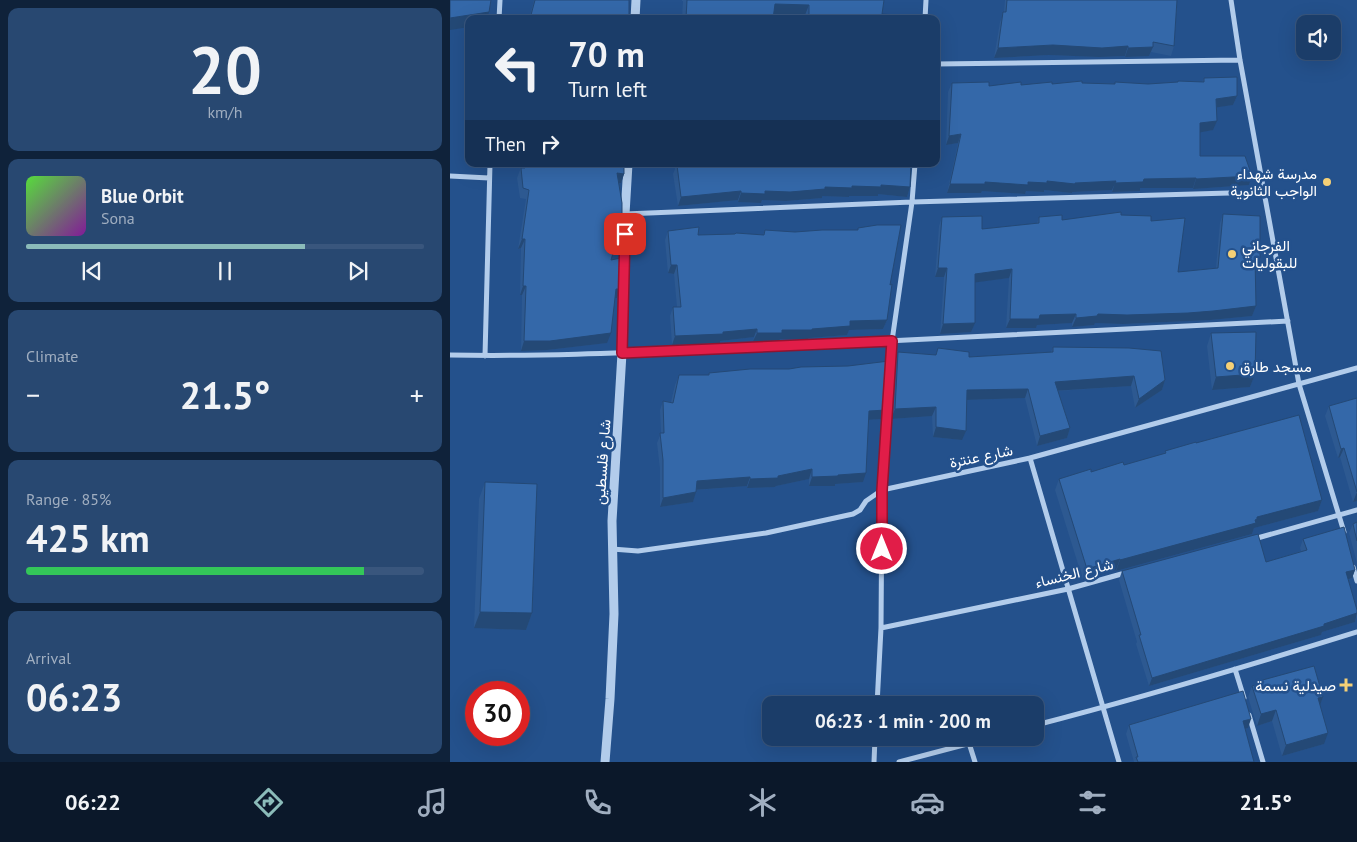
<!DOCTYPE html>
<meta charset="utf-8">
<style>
:root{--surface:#1b3d69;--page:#284871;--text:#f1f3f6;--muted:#a0aec0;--line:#39567d;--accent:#8bbbb9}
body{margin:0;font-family:"PT Sans",Vazirmatn,sans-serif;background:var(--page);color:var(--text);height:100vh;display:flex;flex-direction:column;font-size:19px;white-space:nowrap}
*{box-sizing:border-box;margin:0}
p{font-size:16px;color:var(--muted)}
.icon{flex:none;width:28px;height:28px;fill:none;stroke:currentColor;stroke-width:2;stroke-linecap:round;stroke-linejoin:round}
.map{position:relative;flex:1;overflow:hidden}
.details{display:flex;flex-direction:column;gap:8px;padding:8px;background:#0f223a;width:450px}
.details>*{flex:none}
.guide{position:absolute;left:15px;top:15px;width:475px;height:152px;border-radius:10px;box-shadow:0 5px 20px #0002,0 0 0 1px var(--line);background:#1b3d69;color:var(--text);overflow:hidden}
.fabs{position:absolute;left:846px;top:15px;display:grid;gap:10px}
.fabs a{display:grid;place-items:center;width:45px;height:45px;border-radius:10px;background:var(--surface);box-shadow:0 5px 20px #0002,0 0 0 1px var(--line);font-size:25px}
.speed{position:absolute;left:15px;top:681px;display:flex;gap:10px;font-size:25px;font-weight:700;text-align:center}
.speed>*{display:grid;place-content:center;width:65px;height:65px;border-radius:50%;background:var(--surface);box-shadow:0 5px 20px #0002,0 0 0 1px var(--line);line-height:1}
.speed .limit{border:8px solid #d22;background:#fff;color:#111}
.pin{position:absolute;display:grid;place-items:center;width:42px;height:42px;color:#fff;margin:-21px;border-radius:10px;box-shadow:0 2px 8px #0006}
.me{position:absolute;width:55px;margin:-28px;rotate:0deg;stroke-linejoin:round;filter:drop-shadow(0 0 4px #0008)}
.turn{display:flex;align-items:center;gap:18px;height:105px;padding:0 20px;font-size:22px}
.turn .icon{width:65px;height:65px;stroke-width:2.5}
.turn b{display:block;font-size:35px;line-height:42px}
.then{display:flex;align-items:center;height:48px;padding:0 20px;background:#0003;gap:10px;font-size:19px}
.big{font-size:38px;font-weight:700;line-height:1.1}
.details .card{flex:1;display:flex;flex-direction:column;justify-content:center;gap:8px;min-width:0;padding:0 18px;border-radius:10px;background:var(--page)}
.details .dial{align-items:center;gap:0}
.dial b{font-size:65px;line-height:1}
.song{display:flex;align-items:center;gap:15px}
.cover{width:60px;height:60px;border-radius:8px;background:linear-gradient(135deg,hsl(110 70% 55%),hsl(290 70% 35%))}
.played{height:5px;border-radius:2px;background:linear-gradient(90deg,var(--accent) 70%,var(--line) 70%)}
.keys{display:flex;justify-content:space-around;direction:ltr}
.heat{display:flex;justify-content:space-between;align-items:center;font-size:28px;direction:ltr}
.charge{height:8px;border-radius:4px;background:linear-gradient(90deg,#34c759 85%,var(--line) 0)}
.trip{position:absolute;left:312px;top:696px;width:282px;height:50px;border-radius:10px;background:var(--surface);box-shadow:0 5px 20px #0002,0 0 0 1px var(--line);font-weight:700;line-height:50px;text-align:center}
.menu{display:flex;height:80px;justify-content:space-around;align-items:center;background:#0b182a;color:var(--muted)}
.menu .icon{width:35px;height:35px}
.menu .on{color:var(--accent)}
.menu b{font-size:22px;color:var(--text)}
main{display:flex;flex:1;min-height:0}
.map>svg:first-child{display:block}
</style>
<main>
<section class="details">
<div class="card dial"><b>20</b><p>km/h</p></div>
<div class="card">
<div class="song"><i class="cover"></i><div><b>Blue Orbit</b><p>Sona</p></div></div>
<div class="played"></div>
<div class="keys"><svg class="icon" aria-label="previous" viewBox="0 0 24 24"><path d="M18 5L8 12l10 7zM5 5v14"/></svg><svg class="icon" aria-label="pause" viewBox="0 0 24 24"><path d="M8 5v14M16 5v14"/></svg><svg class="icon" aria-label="next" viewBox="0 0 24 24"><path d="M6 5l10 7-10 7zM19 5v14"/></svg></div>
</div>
<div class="card"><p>Climate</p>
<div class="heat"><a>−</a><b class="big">21.5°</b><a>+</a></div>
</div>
<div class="card"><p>Range · 85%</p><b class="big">425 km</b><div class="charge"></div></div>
<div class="card"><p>Arrival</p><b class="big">06:23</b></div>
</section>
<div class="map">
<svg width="907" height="762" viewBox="0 0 907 762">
<rect width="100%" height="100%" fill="#24518c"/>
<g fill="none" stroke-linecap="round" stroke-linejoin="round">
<path stroke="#b2cceb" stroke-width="5" d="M781 0 790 60 849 384 894 532
M49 19 50 0
M475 19 476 0
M486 64 790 60
M0 176 39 178
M175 214 462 202 815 192
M0 355C105 357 211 351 316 347 490 339 664 330 838 321
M35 356 40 164
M580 458 669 762
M804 539 907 510
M162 549 188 551 316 533 403 514 410 510 416 501 432 490 580 458 907 368
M903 567 907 581
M431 628 618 589 675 573
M785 669 794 698
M427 705 431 628 432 490 442 341 462 202 465 164
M799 715 813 762
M586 725C694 697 801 665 907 632
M519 743 525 762
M424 762 425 738
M449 762 540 738"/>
<path stroke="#b2cceb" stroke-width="9" d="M185 19 186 0
M155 762 160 699 164 614 162 521 172 353 175 214 178 164"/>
</g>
<path fill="#2d5991" d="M84 0H179V19H79Z
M232 0H434L432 14 458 19H355V15L324 14 323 19H232L233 1H232Z
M555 0H727L724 46 721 56 701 52 699 56 675 57V56L649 57 599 55 544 58 550 22 554 12Z
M754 78 787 96 783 105 766 107 763 130 750 132V156L802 176 799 185 743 189V188H690V191H688L662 192V190L622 192V193L594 190V192L576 191 575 194 532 191 531 193H497L508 143 496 145 498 92 502 83 539 86 632 83 698 84 752 82Z
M69 164H174V174L171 183H169L161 260 167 298H165L157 343 97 350 71 351 72 295H70L71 248 68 249 76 199 70 198 67 178 70 170Z
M225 164H461L460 187 457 197 428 194V196H399V197L372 196V198L336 201 312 200 311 203 288 202V200L228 206 223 174 225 169Z
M773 214 806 267H805L806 306 802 316 760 320 673 324 645 323 644 325 622 327V323L587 325 586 328H556L559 278 525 282 521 332 490 334 494 277H485L489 226 492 217 532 229 587 223 589 217 612 220 671 215 701 221 728 272 766 268 770 223Z
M315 230 440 285 437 320 433 329 399 330 397 335 359 338 358 339H330L329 341H303L304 337 270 341V343L222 345 220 316 223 307H227L224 274 218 273 215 240 218 231 248 235H313Z
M761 333 805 374 800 387 762 390 757 346Z
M603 347 715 380 712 390 685 408 681 386 608 391 620 428 617 438 587 446 575 398 517 400 512 440 483 437 482 416 441 419 445 361 448 352 486 355 488 348 519 357 601 352Z
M259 373 436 410 432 419 419 420 413 482 385 484V486H359V479L326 486 325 487 297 488V486L246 490 243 502 210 507V469L207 443 211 433 210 410 213 401 221 402 225 385 229 375H258Z
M907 398V501L903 502 890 457 888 458 875 416 879 406Z
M746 443 872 500 868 511 804 528 802 534 666 571V570L633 580 605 490 609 479 674 465 714 454 715 451Z
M35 482 82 613 76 630 24 628 29 499Z
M907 522V563L899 533 903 524Z
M853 539 905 570 902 578 898 580 907 610V616L905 622 872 632 871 635 699 686 686 644 687 642 669 580 672 571 816 562 851 551 850 548Z
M809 681 873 697 870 705 874 744 832 756 822 721 807 726 798 697 802 686 807 685Z
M679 725 798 728 795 729 804 762H684L676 734Z"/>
<path fill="#244976" d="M325 4 359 5 355 15 321 14Z
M39 12 37 19H19V27L0 30V18Z
M603 45 678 46 675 56 649 57 599 55 544 58 548 48Z
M703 47 699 56 675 57 678 48Z
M787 96 783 105 762 108 766 99Z
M767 121 763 130 747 133 750 123Z
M511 134 508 143 496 145 499 136Z
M167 173 174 174 171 183H164Z
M802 176 799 185 743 189 746 179Z
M746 178 743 188H690V191H688L662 192 665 183 694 179Z
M597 181 625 183 666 181 662 190 622 192V193L594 190V192L576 191 575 194 532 191 531 193H497L500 184 535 182H578Z
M431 185 460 187 457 197 428 194V196H399V197L372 196V198L336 201 312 200 311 203 288 202 291 193 375 187Z
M291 191 288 200 228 206 231 197Z
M72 239H75L71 248 68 249Z
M805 258H810L806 267 802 268Z
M221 265H227L224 274 218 273Z
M488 268H497L494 277H485Z
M562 269 559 278 521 283 525 274Z
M73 286H76L72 295H70Z
M166 289H170L167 298H163Z
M806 306 802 316 760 320 673 324 645 323 644 325 622 327 626 318 648 314Z
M626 314 622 323 587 325 586 328H556L560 319 590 315Z
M437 320 433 329 399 330 397 335 359 338 358 339H330L329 341H303L307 333 332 330 400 321Z
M525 323 521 332 490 334 493 324Z
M307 329 304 337 270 341V343L222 345 225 336Z
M161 333 157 343 97 350 71 351 74 341Z
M805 374 800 387 762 390 766 377Z
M684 376 681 386 602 391 605 382Z
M715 380 712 390 685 408 689 399Z
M578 389 575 398 514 400 517 390Z
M486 407 482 416 441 419 445 409Z
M436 410 432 419 416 420 419 411Z
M486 427 516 431 512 440 483 437Z
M620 428 617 438 587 446 590 436Z
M894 448 890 457 888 458 891 449Z
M362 469 359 479 326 486 325 487 297 488 300 479 328 476Z
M416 473 413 482 385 484V486H359L362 477Z
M300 477 297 486 243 490 247 481Z
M246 492 243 502 210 507 213 498Z
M907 492V501L903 502Z
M872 500 868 511 804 528 802 534 666 571 670 560 805 520 807 517Z
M670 559 666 570 633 580 637 569Z
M905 570 902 578 893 581 896 572Z
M30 612 82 613 76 630 24 628Z
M907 613 905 622 872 632 871 635 699 686 702 678Z
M873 697 869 708 868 698Z
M826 710 822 721 807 726 811 714Z
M801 719 798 728 790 730 793 721Z
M878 733 874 744 832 756 836 745Z"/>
<path fill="#3468a9" stroke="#244976" d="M0 0H41L39 12 0 18Z
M85 0H179V19H82L81 15Z
M237 0H434L432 14 459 16 458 19H359V5L325 4 323 19H236Z
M557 0H727L724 46 703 42V47L678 48V46L652 48 603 45 548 48 553 12H556Z
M787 77V96L766 99 767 121 750 123V156H795L802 176 746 179V178L694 179 693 182H691L665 183 666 181 625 183V184L597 181V183L578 182V185L535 182V184H500L511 134 499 136 502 83 539 82V86L571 82V85L602 82V84L632 81V83L665 84V82L698 84 728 82V81L754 82V78Z
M74 164H174V174L167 173 172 203V223L161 260 171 258 170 289H166L161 333 100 341H74L76 286H73L75 239H72L79 190 73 188 71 168H75Z
M229 164H461L460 187 431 185V187L402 186V188L375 187V189L340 192 315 191V194L291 193V191L231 197 227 165H229Z
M671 212V215L701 216V221L735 218 728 272 768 268 773 214 810 216V258H805L806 306 763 311 738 313 677 315 648 314 647 316 626 318V314L590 315 589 319H560L562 269 525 274V323L493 324 497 268H488L492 217 532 216V229L589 223V217L612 215V220Z
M427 225H451L440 285 442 284 437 320 400 321V326L362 329V330H332V333H307V329L273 332V334L225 336 223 307H231L227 265H221L218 231 249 227 248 235 285 234 286 233 314 235 315 230 345 232 372 230H408V228Z
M806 332 805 374 766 377 761 333Z
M603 347 679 348 711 351 715 380 689 399 684 376 605 382 620 428 590 436 578 389 517 390 516 431 486 427V407L445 409 448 352 486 355 488 348 519 352V357L603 352Z
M439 361 436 410 419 411 416 473 388 475V476L362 477V469L328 476V478L300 479V477L247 481 246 492 213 498V460L210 433H214L213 401 223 403 229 375H259V373L300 369H339L351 367 398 366Z
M907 398V492L894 448 891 449 879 406Z
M849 415 872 500 807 517V519L805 520 806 523 670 560V559L637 569 609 479 641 469V472L673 462 674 465 716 453 715 451 746 442V443Z
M35 482 87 484 82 613 30 612Z
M907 522V541L903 524Z
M894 527 905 570 896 572 907 610V613L874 624V626L702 678 689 635H691L672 571 808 534 816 562 857 550 853 539Z
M864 666 873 697 868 698 878 733 836 745 826 710 811 714 802 686 810 684 809 681Z
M793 691 801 719 793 721 804 762H688L686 757H688L679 725Z"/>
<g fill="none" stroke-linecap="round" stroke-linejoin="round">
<g stroke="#92132f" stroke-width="12">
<path id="route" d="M175 234 172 353 442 341 432 490V549"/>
</g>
<use href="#route" stroke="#e11d48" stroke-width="9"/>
</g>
<g fill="#f5d076" stroke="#24518c" stroke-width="2">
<circle cx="877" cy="182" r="5"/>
<circle cx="782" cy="254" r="5"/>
<circle cx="780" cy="366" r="5"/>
<path d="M893.5 677.5h5v5h5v5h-5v5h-5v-5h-5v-5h5z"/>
</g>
<g text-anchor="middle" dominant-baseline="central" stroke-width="5" stroke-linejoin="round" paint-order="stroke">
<g font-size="15" fill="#fff" stroke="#24518c" text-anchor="end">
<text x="867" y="173">مدرسة شهداء<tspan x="867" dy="17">الواجب الثانوية</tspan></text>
<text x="792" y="245" text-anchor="start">الفرجاني<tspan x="792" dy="17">للبقوليات</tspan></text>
<text x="790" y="366" text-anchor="start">مسجد طارق</text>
<text x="886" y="685">صيدلية نسمة</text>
</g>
<g font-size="15" fill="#fff" stroke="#24518c">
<text transform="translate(531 456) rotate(-12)">شارع عنترة</text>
<text transform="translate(152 462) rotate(-86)">شارع فلسطين</text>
<text transform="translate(624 573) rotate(-14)">شارع الخنساء</text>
</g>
</g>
</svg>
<div class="fabs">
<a><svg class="icon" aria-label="sound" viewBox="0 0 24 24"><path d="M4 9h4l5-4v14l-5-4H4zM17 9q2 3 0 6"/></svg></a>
</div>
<div class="speed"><div class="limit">30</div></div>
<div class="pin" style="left:175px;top:234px;background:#d93025"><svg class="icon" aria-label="arrive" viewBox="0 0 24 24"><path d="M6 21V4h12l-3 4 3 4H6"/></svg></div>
<svg class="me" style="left:432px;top:549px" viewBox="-20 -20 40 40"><circle r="17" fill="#e11d48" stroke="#fff" stroke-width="3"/><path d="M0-11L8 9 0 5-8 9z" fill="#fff"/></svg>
<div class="trip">06:23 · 1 min · 200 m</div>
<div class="guide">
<div class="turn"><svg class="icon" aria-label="left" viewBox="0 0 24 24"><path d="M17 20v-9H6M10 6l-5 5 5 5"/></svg><div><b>70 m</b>Turn left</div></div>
<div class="then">Then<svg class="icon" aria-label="right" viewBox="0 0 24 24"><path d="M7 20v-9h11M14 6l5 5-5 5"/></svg></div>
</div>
</div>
</main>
<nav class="menu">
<b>06:22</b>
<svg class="icon on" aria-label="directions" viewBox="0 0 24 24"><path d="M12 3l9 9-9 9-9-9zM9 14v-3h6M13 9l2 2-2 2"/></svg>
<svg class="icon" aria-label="music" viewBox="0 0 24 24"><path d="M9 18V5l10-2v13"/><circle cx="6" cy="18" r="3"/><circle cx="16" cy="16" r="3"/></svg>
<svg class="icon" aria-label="phone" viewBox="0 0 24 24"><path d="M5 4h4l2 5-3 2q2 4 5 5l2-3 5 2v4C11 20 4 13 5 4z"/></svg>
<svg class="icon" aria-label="climate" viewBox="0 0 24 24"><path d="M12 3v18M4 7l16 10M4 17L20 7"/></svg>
<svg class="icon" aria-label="car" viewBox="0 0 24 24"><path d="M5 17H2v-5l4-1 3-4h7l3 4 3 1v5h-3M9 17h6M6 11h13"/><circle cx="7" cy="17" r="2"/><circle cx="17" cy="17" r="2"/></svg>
<svg class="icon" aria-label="filters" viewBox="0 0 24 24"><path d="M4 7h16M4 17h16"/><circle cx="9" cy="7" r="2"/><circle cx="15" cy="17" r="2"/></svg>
<b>21.5°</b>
</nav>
